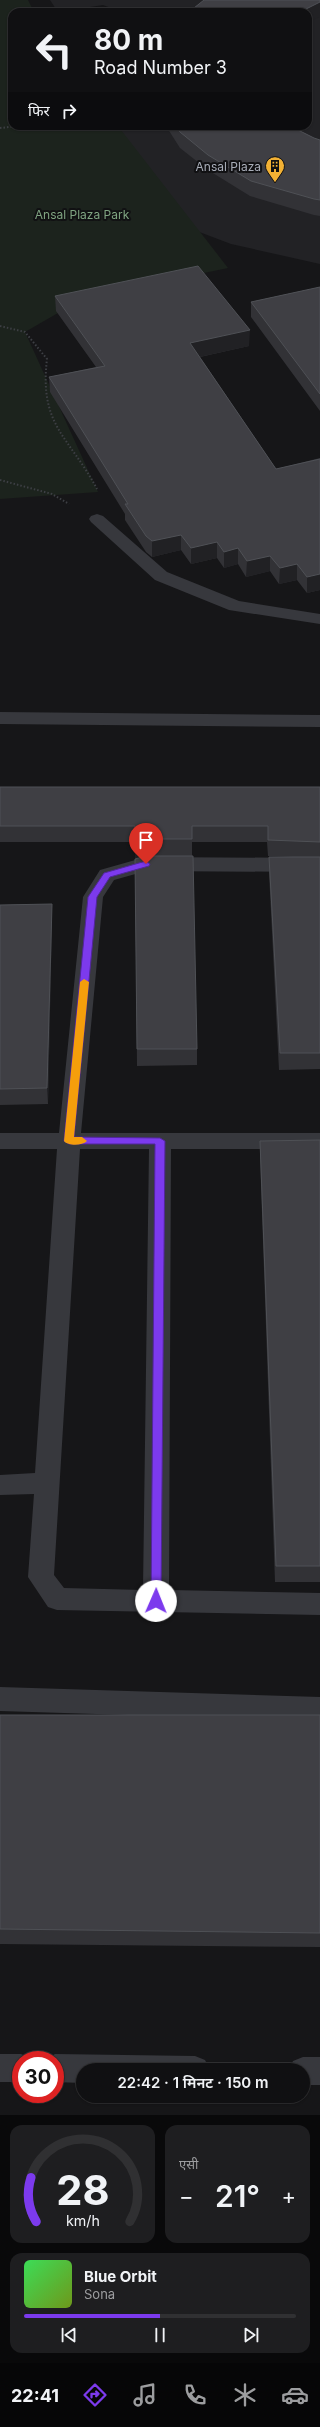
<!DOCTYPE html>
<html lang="hi">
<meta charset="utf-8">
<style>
:root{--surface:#101012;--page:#1e1e20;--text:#f1f3f6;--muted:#9c9d9f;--line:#303032;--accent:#7c3aed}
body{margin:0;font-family:Inter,"Noto Sans Devanagari",sans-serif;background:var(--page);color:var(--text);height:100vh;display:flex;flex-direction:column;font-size:15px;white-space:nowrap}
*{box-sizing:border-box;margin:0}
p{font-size:13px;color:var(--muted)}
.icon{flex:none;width:22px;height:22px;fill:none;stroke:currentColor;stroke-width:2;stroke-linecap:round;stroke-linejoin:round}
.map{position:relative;height:2115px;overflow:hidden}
.sheet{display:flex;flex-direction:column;gap:10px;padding:10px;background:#09090a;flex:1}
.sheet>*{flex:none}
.top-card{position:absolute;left:8px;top:8px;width:304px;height:122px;border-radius:12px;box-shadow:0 1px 3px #0004,0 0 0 1px var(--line);background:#101012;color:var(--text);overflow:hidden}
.speed{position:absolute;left:12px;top:2051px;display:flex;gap:8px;font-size:20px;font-weight:700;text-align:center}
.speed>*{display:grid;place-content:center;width:52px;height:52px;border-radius:50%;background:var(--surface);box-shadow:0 1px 3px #0004,0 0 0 1px var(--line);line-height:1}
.speed .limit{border:6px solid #d22;background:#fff;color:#111}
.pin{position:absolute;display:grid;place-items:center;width:34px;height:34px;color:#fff;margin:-41px -17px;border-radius:50% 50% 50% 0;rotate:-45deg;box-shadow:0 0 4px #0007}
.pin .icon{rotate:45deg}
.me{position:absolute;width:44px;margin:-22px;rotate:1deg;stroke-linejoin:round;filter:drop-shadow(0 0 3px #0008)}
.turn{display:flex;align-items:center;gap:14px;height:84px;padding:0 20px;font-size:18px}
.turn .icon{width:52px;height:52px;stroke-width:2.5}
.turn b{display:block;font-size:28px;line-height:34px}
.then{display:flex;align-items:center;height:38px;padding:0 20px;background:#0003;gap:8px;font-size:15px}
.big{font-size:30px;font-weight:600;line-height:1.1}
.sheet .card{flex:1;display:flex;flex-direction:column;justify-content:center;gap:6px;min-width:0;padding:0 14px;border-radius:12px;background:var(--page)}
.sheet .dial{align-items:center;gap:0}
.dial svg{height:104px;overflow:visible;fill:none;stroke:var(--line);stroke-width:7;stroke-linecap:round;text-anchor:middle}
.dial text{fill:var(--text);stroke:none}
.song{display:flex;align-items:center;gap:12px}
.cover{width:48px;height:48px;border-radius:6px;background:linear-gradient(135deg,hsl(130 70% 55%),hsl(80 70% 35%))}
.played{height:4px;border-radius:2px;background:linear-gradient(90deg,var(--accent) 50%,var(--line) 50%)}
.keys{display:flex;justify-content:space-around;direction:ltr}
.heat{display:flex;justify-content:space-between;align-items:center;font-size:22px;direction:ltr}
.sheet .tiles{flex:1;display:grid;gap:10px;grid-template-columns:1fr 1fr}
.card:last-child{grid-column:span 2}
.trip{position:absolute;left:76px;top:2063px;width:234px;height:40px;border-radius:20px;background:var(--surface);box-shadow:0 1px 3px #0004,0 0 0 1px var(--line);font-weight:600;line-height:40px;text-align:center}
.dock{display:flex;height:64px;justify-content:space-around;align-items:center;background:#060607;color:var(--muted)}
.dock .icon{width:28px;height:28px}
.dock .current{color:var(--accent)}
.dock b{font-size:18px;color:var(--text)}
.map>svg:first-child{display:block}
</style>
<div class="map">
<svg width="320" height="2115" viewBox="0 0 320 2115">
<rect width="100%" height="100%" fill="#161618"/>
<path fill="#222225" d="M50 0H320V264L231 244 181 225 87 126H308V12H110L114 9 103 5 58 12Z"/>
<path fill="#1c231d" d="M0 0H28L34 12H12V126H118L228 268 84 298 25 332 98 492 0 499Z"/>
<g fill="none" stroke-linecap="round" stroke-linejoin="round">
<path stroke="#3d3f44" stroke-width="2" stroke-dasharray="1.5 2" stroke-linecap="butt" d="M0 128 19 126 42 130 87 126
M0 326 25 332 47 359C39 426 69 436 97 489
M0 480 52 494 69 504"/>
<path fill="#37383d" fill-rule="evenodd" d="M97 514 103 516 167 572 239 601 320 614V624L229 610 155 580 91 522 89 519 91 516Z"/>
<path fill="#37383d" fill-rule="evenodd" d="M0 712 320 715V727L0 724Z
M146 857 320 858V872L146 871 114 880 103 897 81 1133H320V1149H171L169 1590 320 1593V1615L57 1610 48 1607 28 1577 34 1494 0 1495V1475L35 1473 57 1149H0V1133H59L83 897 100 870ZM80 1149H149L143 1590 64 1588 54 1575Z
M0 1687 320 1697V1721L0 1711Z
M0 2054H21L31 2058 32 2060H21V2082H0Z
M55 2054 195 2056 205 2060 210 2070H83V2083L55 2082V2060H44Z
M303 2057H320V2085H303V2070H289L293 2061Z"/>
</g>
<path fill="#323236" d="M166 126H290L314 138 320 140V216L314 215 250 196 208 170 180 148Z
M320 287V411L251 317V302Z
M55 296 249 346 200 357 276 469 320 458V590L307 593 297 580 279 584 270 571 246 577 238 564 224 568 217 558 191 564 181 550 152 557 146 552 125 520V514L50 392 49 377 96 367 56 311Z
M0 787H320V1069L279 1070 269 873V857H292L268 856 267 842H192V856H146L135 858V842H0Z
M135 859 197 1049V1065L137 1066Z
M52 904V920L48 1104 0 1105V905Z
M320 1140V1582H275L260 1157V1141Z
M0 1715H320V1947L0 1944Z"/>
<path fill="#212124" d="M320 2V17L308 22V12H300Z
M250 330 249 346 190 359V343Z
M181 535V550L152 557V541Z
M217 542V558L191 564V548Z
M238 548V564L224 568V552Z
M270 556V571L246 577 247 561Z
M297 564V580L279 584 280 568Z
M320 574V590L307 593V577Z
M146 839V856L135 858V842Z
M52 904V920L48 1104 47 1088Z"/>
<path fill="#3f3f44" stroke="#4f5156" d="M204 0H320V2L300 12H189Z
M176 126H290L314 138 320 140V200L314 199 251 181 208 155 180 132Z
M198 266 250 330 190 343 276 469 320 459V574L307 577 297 564 280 568 270 556 247 561 238 548 224 552 217 542 191 548 181 535 152 541 146 536 125 504H128L49 377 105 366 55 296Z
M320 287V394L251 302Z
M0 787H320V842L268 840V826H192V839H146L135 842V826H0Z
M146 856H193L197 1049H137L135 859Z
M269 857H320V1053H280Z
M52 904 47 1088 0 1089V905Z
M320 1140V1566H276L260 1141Z
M0 1715H320V1933L0 1929Z"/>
<path fill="#7c3aed" stroke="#51269a" d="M146 861 150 864 149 866 110 877 97 897 74 1137 160 1138 165 1141 161 1601 156 1605 151 1601 155 1144H69L64 1141 88 897 104 873Z"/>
<path fill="#f59e0b" d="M84 979 89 982 74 1137H82L87 1141C82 1146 68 1146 64 1141L80 982Z"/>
<defs>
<g id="building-pin" transform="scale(1)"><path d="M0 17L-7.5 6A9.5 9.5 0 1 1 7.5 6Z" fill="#f2b134" stroke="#111113"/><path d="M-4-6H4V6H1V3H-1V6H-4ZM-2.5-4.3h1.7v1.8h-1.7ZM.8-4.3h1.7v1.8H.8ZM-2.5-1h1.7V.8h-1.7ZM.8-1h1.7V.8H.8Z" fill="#111"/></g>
</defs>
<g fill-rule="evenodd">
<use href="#building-pin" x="275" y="166"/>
</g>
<g text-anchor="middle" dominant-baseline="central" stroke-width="4" stroke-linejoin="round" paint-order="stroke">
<g font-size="12" fill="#a8adb8" stroke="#111113" text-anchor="end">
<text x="261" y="166">Ansal Plaza</text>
</g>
<g font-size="12" fill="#7fa381" stroke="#111113">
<text x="82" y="214">Ansal Plaza Park</text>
</g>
</g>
</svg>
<div class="speed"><div class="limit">30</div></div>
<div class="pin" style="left:146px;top:864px;background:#d93025"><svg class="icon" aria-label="arrive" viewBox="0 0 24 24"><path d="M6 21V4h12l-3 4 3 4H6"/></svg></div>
<svg class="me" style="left:156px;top:1601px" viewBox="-20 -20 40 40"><circle r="19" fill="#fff"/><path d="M0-13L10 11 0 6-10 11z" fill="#7c3aed"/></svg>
<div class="trip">22:42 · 1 मिनट · 150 m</div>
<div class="top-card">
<div class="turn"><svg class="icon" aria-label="left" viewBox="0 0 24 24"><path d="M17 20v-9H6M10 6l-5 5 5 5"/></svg><div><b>80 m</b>Road Number 3</div></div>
<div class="then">फिर<svg class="icon" aria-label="right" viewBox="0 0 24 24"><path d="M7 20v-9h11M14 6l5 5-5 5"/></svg></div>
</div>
</div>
<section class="sheet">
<div class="tiles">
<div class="card dial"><svg viewBox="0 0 100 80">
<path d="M14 69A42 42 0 1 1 86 69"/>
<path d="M14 69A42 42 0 0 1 10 35" stroke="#7c3aed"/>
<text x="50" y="56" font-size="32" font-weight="700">28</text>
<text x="50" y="72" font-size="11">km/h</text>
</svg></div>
<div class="card"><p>एसी</p>
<div class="heat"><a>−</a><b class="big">21°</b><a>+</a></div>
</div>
<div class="card">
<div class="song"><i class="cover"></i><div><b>Blue Orbit</b><p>Sona</p></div></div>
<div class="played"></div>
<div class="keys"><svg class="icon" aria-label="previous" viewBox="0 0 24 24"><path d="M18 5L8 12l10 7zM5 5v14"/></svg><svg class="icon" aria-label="pause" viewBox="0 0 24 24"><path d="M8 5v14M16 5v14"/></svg><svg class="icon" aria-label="next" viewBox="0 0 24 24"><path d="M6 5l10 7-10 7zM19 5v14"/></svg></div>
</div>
</div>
</section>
<nav class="dock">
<b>22:41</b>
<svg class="icon current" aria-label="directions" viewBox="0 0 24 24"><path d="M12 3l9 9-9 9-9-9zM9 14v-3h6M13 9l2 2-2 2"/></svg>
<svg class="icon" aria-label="music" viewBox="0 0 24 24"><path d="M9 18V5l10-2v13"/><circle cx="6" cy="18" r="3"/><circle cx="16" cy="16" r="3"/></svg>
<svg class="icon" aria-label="phone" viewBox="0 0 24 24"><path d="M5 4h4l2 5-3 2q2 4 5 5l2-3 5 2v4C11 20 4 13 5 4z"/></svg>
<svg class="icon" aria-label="climate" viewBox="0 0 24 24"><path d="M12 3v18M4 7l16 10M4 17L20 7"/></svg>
<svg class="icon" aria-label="car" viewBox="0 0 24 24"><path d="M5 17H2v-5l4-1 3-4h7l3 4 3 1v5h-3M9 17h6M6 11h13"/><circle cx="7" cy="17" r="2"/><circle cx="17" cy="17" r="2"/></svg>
</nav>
